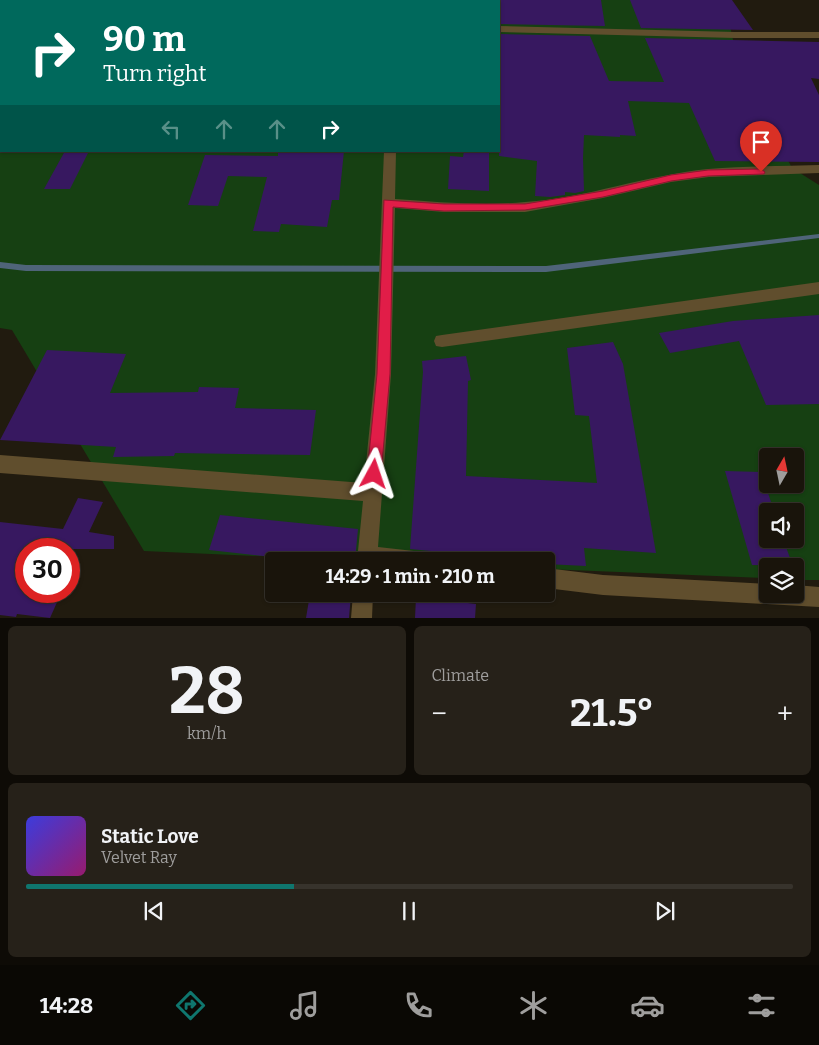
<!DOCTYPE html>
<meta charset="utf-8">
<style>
:root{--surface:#19140b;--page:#262119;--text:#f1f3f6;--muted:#9f9e9d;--line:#37332c;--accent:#0f766e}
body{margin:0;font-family:Bitter,serif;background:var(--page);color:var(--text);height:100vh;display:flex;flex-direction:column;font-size:19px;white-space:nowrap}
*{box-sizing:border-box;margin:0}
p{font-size:16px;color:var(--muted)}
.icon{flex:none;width:28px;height:28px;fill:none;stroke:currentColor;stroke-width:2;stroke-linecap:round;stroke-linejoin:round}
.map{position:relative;height:618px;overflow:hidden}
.drawer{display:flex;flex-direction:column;gap:8px;padding:8px;background:#0e0b06;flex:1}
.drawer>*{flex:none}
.guide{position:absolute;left:0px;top:0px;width:500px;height:152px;box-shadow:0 1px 4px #0004,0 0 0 1px var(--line);background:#00695c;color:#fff;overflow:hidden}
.needle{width:32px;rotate:9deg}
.tools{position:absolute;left:759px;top:448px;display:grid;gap:10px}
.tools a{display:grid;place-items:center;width:45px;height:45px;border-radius:5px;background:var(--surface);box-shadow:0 1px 4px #0004,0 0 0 1px var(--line);font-size:25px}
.speed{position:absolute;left:15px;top:538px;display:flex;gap:10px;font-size:25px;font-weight:700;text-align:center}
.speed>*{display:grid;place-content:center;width:65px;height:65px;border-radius:50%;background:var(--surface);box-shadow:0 1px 4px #0004,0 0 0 1px var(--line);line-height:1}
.speed .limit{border:8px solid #d22;background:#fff;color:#111}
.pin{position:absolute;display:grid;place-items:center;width:42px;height:42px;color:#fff;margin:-51px -21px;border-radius:50% 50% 50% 0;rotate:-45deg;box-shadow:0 0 5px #0007}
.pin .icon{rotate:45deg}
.me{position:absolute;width:55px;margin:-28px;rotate:5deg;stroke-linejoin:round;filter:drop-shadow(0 0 4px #0008)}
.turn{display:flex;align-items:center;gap:18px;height:105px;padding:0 20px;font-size:22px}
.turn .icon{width:65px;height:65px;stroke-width:2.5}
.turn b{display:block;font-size:35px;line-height:42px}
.lanes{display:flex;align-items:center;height:48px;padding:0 20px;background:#0003;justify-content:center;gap:25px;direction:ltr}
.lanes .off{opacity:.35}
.big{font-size:38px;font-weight:700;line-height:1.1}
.drawer .tile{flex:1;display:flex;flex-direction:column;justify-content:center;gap:8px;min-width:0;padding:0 18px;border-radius:8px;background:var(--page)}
.drawer .dial{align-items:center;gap:0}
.dial b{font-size:65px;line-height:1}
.song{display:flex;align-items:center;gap:15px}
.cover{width:60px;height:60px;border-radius:8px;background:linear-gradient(135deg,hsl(240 70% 55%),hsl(320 70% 35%))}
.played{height:5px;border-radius:2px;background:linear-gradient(90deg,var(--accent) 35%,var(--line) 35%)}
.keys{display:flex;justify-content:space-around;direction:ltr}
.heat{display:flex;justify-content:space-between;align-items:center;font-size:28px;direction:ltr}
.drawer .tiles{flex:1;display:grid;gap:8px;grid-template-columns:1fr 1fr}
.tile:last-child{grid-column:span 2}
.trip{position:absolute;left:265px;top:552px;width:290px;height:50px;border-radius:5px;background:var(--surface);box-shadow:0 1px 4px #0004,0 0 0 1px var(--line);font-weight:700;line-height:50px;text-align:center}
.tabs{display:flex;height:80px;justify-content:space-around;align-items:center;background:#0a0804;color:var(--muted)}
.tabs .icon{width:35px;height:35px}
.tabs .on{color:var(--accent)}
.tabs b{font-size:22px;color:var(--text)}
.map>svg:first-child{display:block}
</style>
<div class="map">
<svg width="819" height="618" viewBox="0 0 819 618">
<rect width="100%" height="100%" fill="#211b0f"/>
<path fill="#164012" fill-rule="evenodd" d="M0 0H724L739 66 792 168 819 185V580H795V566H768L767 578 546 569V561H373L144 551 12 330 0 328ZM1 1H499V151H1ZM768 456H795V484H768ZM768 511H795V539H768Z"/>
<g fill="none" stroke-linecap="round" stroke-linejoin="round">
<path fill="#4f6479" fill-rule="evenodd" d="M819 234V238L546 272 26 271 0 268V262L26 265 546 266Z"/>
</g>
<path fill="#371860" d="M499 0H601L605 26 499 24Z
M630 0H732L753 30 641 28Z
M499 34 590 36 609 81 664 82 645 38 819 42V79L811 78 819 95V162L715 161 689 103 628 101 636 136 620 135V137L584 135 583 158 584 191 575 193 565 192V195L550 197 535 196 537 161 499 156Z
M65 151H89L70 189H44Z
M278 151H344L339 200H332L327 227 281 224 279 232 253 231 267 177 228 176 218 206 188 205 205 155 278 156Z
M464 151H489V191L448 189 450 156 463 157Z
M819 315V404L766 405 739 341 670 353 659 333 733 321Z
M613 342 623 364 656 553 584 548 586 566 546 564V561L472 559V555L410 549 423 372 422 361 466 356 471 380 468 381 466 476 597 483 589 416 575 415 567 348Z
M47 350 126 354 110 393 198 392 199 387 239 388 235 408 316 410 310 455 175 453 174 456 113 457 116 447 0 440Z
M725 471 761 472 774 511H768V539H783L793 566 752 565Z
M78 498 103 502 89 532 114 536V549H26V591H62L50 618 17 614 16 617 0 615V522L63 529Z
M220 515 358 529 355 561H309L209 550Z
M310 594H351L349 618H306Z
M416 597 476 604 475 618H415Z"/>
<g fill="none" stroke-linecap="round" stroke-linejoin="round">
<path fill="#604e2d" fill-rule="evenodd" d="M390 0H400V1H391Z
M499 26 735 32H819V38H735L499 32Z
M0 29H1V35H0Z
M384 151H396L395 199C438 202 482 206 525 202 587 198 646 175 708 169 745 166 782 166 819 165V173L709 177 671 182 603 198 525 212H444L395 208 391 374 378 547 414 551 421 554 424 561H357L363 501 0 473V455L364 483 375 374Z
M819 282V294L442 347 436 346 434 341 436 336 442 335Z
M546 568 603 575 768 584V594H795V585L819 587V607L603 595 546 588Z
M353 594H373L372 618H351Z"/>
</g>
<path fill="#e11d48" stroke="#92132f" d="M761 169 765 172 764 174 708 176 671 181 603 197 525 210 444 211 393 207 390 374 381 474 379 478 374 480 369 478 367 474 377 374 384 200 444 204H525L603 191 671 175 708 170Z"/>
</svg>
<div class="tools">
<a><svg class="needle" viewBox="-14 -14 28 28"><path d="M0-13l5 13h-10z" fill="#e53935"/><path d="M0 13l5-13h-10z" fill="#9f9e9d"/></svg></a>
<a><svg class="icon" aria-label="sound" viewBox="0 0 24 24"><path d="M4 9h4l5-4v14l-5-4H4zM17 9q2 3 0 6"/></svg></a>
<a><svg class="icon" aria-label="layers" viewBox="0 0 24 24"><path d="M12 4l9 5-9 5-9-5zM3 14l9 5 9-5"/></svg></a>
</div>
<div class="speed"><div class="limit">30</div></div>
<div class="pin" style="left:761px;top:172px;background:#d93025"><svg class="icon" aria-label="arrive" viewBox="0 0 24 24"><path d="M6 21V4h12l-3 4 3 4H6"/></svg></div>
<svg class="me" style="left:374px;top:474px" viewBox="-20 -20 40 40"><path d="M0-17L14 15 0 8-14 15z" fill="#e11d48" stroke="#fff" stroke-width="4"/></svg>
<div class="trip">14:29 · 1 min · 210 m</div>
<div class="guide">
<div class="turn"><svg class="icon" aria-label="right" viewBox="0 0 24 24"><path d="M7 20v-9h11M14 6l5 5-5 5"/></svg><div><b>90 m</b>Turn right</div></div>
<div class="lanes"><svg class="icon off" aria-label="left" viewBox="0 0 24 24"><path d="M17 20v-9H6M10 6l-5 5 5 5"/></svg><svg class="icon off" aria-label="ahead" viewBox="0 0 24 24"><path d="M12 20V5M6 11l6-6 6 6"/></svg><svg class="icon off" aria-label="ahead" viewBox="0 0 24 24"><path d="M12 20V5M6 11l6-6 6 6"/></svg><svg class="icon" aria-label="right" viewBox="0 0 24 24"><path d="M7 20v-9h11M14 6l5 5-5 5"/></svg></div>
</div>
</div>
<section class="drawer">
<div class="tiles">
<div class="tile dial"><b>28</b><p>km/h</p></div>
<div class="tile"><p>Climate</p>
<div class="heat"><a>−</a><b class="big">21.5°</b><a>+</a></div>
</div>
<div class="tile">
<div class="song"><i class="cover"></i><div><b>Static Love</b><p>Velvet Ray</p></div></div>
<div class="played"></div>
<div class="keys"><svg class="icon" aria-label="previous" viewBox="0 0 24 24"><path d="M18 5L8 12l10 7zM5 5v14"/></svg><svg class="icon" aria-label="pause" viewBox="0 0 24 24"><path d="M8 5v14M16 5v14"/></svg><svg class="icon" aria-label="next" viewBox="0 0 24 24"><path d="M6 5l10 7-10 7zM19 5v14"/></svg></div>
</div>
</div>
</section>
<nav class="tabs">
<b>14:28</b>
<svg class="icon on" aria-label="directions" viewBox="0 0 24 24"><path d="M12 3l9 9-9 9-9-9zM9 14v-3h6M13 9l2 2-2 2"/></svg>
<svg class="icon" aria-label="music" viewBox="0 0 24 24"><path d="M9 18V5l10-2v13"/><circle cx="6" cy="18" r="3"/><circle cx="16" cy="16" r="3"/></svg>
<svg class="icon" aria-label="phone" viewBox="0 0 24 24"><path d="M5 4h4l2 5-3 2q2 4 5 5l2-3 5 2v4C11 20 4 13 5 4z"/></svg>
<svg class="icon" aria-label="climate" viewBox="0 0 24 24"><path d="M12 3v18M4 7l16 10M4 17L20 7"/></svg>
<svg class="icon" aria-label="car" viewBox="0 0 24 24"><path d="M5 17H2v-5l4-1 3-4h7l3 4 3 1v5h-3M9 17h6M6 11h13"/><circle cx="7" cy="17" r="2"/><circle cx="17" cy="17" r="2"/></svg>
<svg class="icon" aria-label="filters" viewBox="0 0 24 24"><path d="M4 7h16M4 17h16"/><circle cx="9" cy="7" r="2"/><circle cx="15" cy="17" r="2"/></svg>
</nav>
